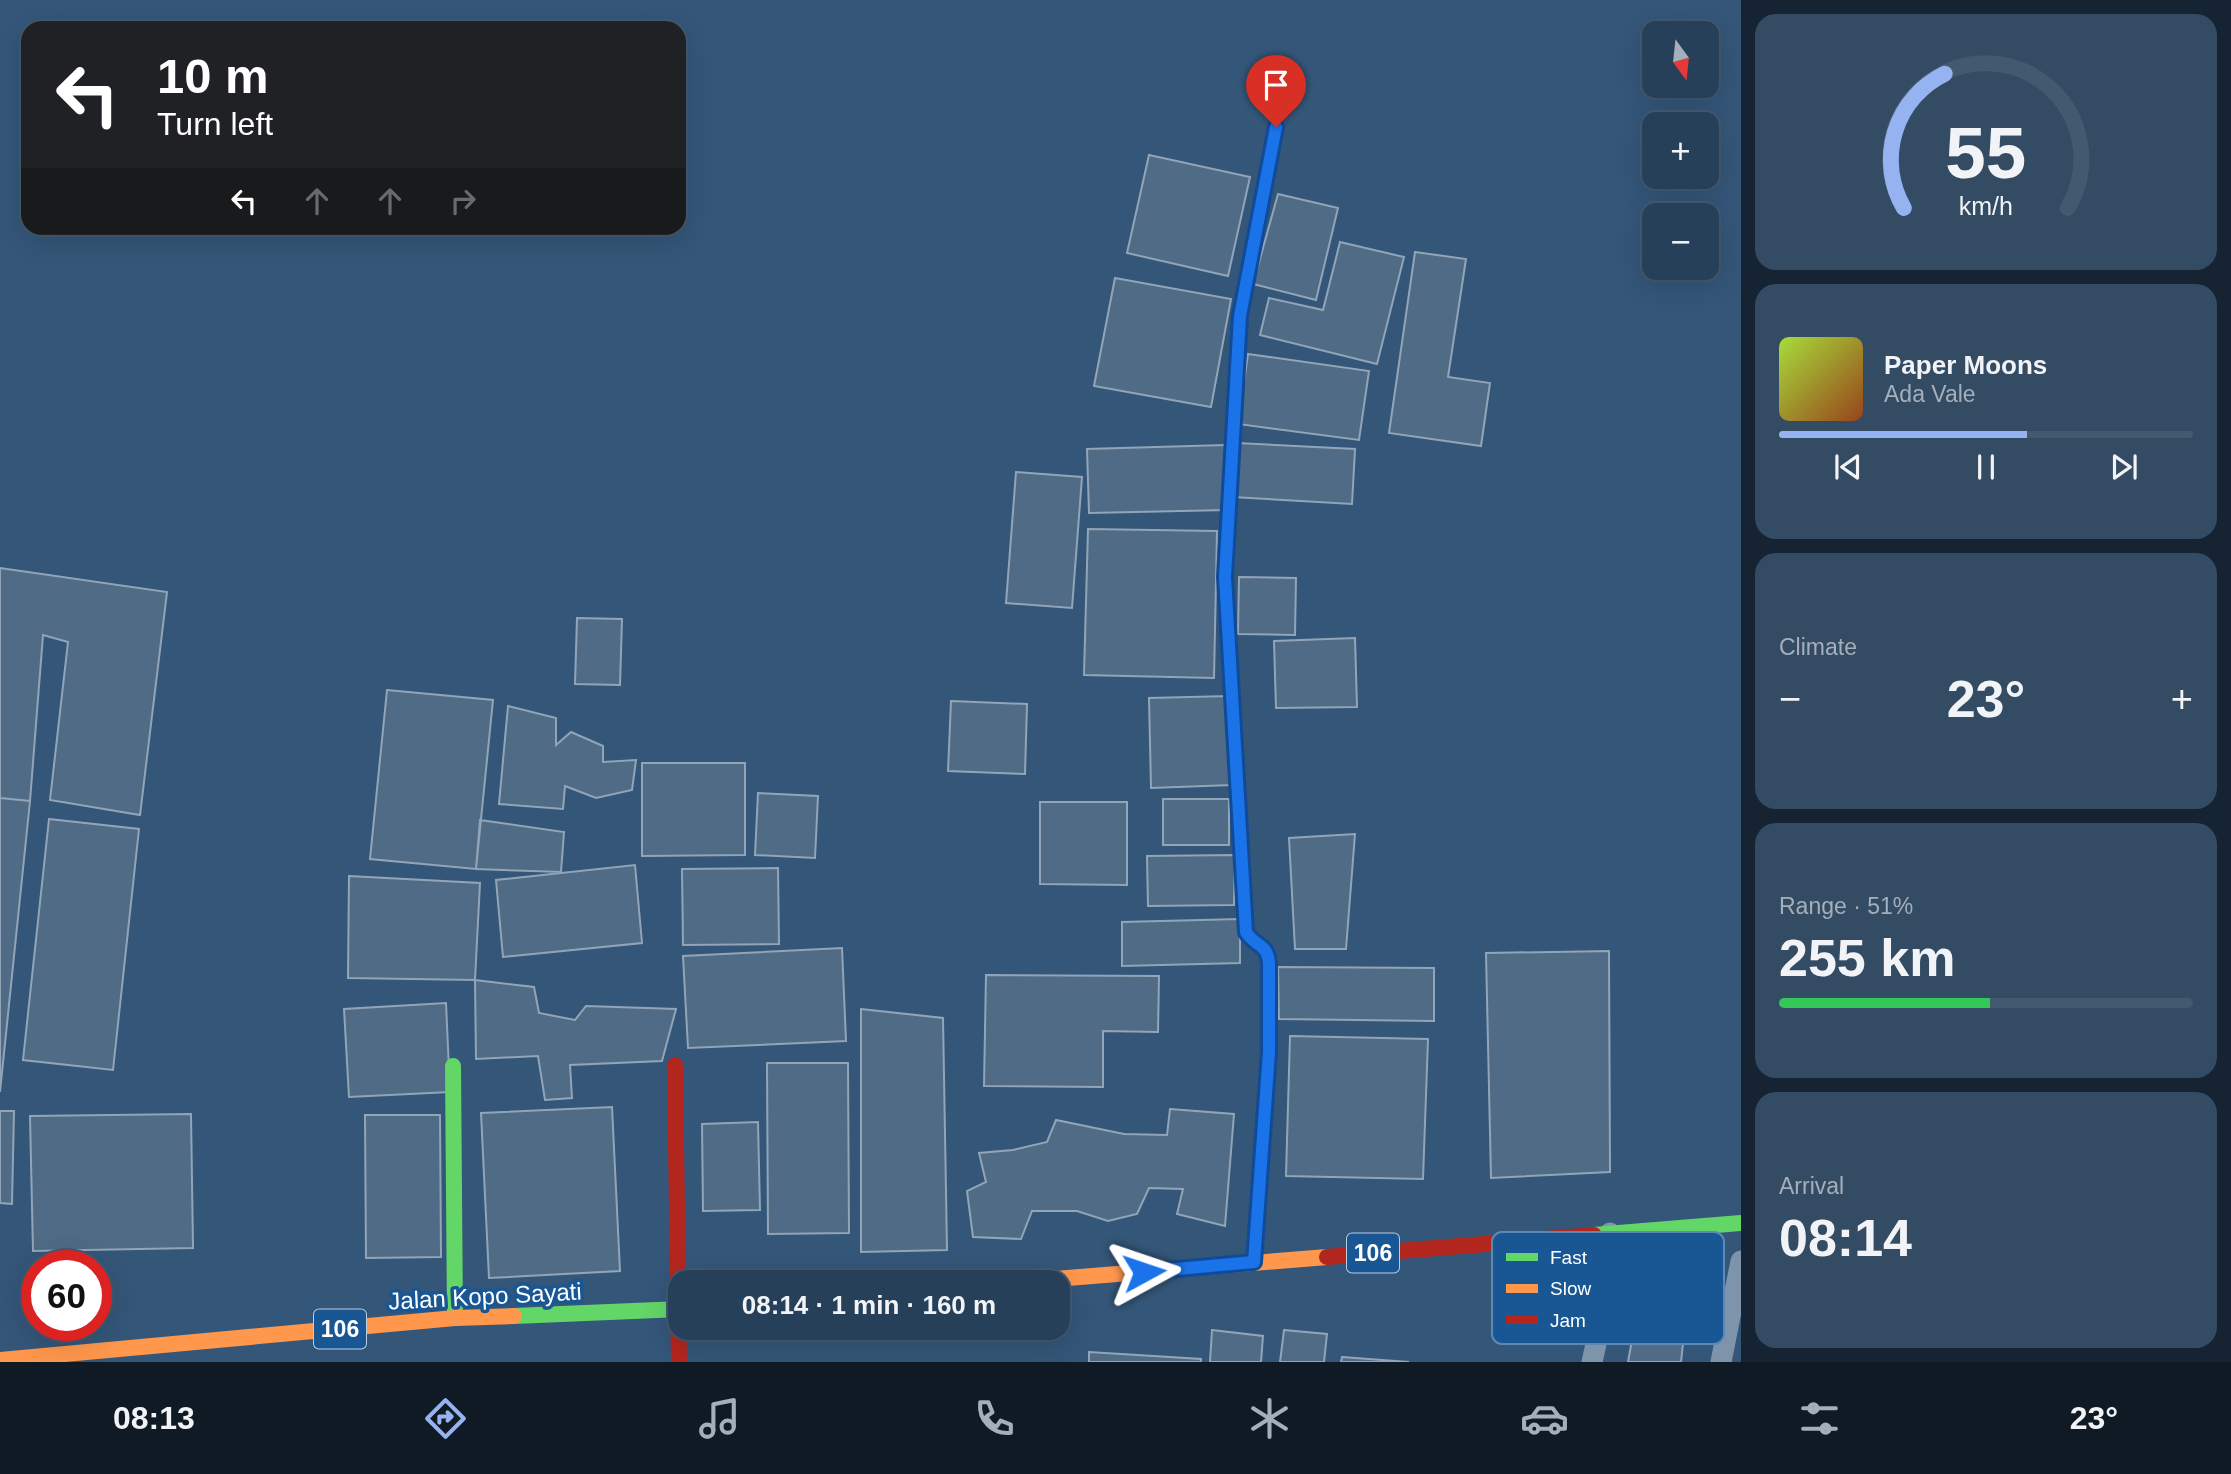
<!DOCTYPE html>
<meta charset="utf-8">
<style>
:root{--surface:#27405a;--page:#334b63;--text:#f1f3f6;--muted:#a4afbb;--line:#435970;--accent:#95b2f1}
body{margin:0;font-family:Arial,sans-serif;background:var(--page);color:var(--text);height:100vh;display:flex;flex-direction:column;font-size:26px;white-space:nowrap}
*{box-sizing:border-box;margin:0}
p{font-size:23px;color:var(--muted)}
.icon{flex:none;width:38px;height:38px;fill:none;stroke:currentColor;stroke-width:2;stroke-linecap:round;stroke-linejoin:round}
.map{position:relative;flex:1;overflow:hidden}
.details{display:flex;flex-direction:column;gap:14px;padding:14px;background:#152332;width:490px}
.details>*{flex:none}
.banner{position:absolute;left:21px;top:21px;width:665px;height:214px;border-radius:21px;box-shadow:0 7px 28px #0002,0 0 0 2px var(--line);background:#202124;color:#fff;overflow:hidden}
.needle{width:46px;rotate:165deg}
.fabs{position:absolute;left:1642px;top:21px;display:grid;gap:14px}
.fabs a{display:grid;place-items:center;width:77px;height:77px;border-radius:14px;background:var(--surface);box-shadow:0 7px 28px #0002,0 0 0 2px var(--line);font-size:35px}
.speed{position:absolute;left:21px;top:1250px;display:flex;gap:14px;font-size:35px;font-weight:700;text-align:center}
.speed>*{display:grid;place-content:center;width:91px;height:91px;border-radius:50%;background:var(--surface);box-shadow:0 7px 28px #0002,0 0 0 2px var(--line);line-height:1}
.speed .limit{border:10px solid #d22;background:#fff;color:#111}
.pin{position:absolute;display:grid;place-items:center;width:60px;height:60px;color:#fff;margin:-72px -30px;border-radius:50% 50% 50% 0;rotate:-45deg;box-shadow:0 0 7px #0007}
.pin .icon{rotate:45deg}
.me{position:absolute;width:77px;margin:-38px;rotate:85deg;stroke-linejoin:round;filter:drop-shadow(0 0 5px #0008)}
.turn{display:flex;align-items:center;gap:24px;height:147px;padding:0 21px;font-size:32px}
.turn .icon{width:91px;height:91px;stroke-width:2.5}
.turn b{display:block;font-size:49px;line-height:60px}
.lanes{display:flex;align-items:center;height:66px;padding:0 21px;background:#0003;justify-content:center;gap:35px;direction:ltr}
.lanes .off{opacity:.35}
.big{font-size:52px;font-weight:800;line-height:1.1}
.details .tile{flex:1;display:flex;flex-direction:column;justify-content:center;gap:10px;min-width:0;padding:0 24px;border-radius:21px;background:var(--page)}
.details .dial{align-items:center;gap:0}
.dial svg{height:182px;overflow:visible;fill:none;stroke:var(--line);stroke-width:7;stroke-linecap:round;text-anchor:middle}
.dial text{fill:var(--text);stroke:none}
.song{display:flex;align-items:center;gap:21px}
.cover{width:84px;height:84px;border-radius:10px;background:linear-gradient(135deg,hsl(80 70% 55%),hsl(20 70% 35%))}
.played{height:7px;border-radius:4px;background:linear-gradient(90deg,var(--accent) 60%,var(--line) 60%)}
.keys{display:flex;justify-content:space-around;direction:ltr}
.heat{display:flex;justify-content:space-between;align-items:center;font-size:38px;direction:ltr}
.charge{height:10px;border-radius:5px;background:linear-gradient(90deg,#34c759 51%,var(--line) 0)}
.trip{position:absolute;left:668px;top:1270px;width:402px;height:70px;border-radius:21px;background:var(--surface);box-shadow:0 7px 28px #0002,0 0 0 2px var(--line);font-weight:800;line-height:70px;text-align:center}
.menu{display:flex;height:112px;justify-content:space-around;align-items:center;background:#101a24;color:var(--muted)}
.menu .icon{width:49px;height:49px}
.menu .on{color:var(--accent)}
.menu b{font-size:32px;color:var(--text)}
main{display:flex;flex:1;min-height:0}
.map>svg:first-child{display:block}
</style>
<main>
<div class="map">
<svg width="1741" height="1362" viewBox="0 0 1741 1362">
<rect width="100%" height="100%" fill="#345678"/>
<path fill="#4f6b85" stroke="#92a5b8" stroke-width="2" d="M1149 155 1250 177 1228 276 1127 253Z
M1278 194 1338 208 1316 300 1253 284Z
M1340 242 1404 257 1377 364 1260 335 1269 298 1323 310Z
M1415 252 1466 259 1448 377 1490 383 1481 446 1389 433Z
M1115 278 1231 299 1211 407 1094 386Z
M1248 354 1369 371 1359 440 1238 424Z
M1237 443 1355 449 1352 504 1233 497Z
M1225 445 1227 510 1089 513 1087 449Z
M1016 472 1082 477 1072 608 1006 603Z
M1088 529 1217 531 1214 678 1084 675Z
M0 568 167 592 140 815 50 800 68 642 43 635 30 801 0 798Z
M1239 577 1296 578 1295 635 1238 634Z
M577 618 622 619 620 685 575 684Z
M1355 638 1357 707 1276 708 1274 641Z
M387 690 493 700 476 869 370 859Z
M1230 696 1232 785 1151 788 1149 698Z
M951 701 1027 704 1025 774 948 771Z
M508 706 556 718V745L571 732 603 746V762L636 760 632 790 596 798 565 786 563 809 499 804Z
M642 763H745V855L642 856Z
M758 793 818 796 815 858 755 855Z
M0 798 30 801 0 1092Z
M1163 799H1229V845H1163Z
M1040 802H1127V885L1040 884Z
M49 819 139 829 113 1070 23 1060Z
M480 820 564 832 561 872 476 869Z
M1355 834 1346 949H1295L1289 838Z
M1235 855 1234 905 1148 906 1147 856Z
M635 865 642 943 503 957 496 880Z
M778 868 779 944 683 945 682 869Z
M349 876 480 883 475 980 348 978Z
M1240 919V963L1122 966V922Z
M842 948 846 1041 688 1048 683 956Z
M1609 951 1610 1172 1491 1178 1486 953Z
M1278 967 1434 968V1021L1279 1019Z
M986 975 1159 976 1158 1032 1103 1031V1087L984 1086Z
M475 980 534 987 539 1013 575 1020 586 1006 676 1009 662 1061 570 1065 572 1098 545 1100 538 1056 476 1059Z
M446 1003 450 1092 349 1097 344 1009Z
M861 1009 943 1018 947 1250 861 1252Z
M1290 1036 1428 1039 1423 1179 1286 1176Z
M767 1063H848L849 1233 768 1234Z
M612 1107 620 1271 489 1278 481 1113Z
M1170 1109 1234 1114 1225 1226 1177 1214 1183 1189 1149 1188 1137 1214 1108 1221 1077 1211H1032L1021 1239 973 1237 967 1191 986 1182 979 1153 1013 1150 1047 1142 1056 1120 1124 1134 1167 1135Z
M0 1111H14L12 1204 0 1203Z
M191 1114 193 1248 33 1251 30 1116Z
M365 1115H440L441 1257 366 1258Z
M758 1122 760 1210 703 1211 702 1124Z
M1638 1307 1686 1316 1681 1362H1628Z
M1212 1330 1263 1336 1261 1362H1210Z
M1284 1330 1327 1334 1324 1362H1280Z
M1089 1352 1201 1359V1362H1089Z
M1342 1357 1409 1362H1341Z"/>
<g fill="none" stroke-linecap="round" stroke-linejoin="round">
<path stroke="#7d94ab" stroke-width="21" d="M1592 1362 1607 1295 1610 1233
M1721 1362 1741 1261"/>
<path stroke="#63d668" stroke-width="16" d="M1246 286 1240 316 1225 577 1246 932
M453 1066 455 1318
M1594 1235 1741 1223
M514 1316 681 1309"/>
<path stroke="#ff974d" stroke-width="16" d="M1005 1283 1327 1257
M0 1360 455 1318 514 1316"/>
<path stroke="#b3261e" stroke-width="16" d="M1246 286 1276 127
M1246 932 1266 952 1269 964V1052L1254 1262
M675 1065 679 1362
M1327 1257 1594 1235"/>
</g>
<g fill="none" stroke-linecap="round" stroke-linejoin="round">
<g stroke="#114b97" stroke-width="18">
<path id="route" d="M1144 1272 1254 1262 1269 1052V964C1268 943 1255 947 1246 932L1225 577 1240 316 1276 127"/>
</g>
<use href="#route" stroke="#1a73e8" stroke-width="12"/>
</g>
<g text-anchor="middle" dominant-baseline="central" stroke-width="7" stroke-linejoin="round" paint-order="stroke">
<g fill="#185694" stroke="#baccdf" stroke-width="2">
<rect x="1347" y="1233.5" width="52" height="39" rx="5"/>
<rect x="314" y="1309.5" width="52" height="39" rx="5"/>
</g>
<g font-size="23" font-weight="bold" fill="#fff">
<text x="1373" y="1253">106</text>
<text x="340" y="1329">106</text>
</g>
<g font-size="24" fill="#fff" stroke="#185694">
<text transform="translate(485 1296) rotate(-3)">Jalan Kopo Sayati</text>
</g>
</g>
<rect x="1492" y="1232" width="232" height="112" rx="10" fill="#185694" stroke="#5d89b4" stroke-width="2"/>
<rect x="1506" y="1253" width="32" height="8" fill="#63d668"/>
<rect x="1506" y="1284" width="32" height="9" fill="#ff974d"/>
<rect x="1506" y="1316" width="32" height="8" fill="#b3261e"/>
<g font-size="19" fill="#fff">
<text x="1550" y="1264">Fast</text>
<text x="1550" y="1295">Slow</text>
<text x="1550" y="1327">Jam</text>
</g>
</svg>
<div class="fabs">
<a><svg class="needle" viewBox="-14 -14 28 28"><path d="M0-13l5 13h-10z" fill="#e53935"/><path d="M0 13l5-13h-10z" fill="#a4afbb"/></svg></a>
<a>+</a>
<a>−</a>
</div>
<div class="speed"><div class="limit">60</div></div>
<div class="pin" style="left:1276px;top:127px;background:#d93025"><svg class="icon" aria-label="arrive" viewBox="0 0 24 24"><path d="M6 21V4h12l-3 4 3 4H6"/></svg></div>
<svg class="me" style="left:1144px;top:1272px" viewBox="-20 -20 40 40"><path d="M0-17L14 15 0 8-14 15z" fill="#1a73e8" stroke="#fff" stroke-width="4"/></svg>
<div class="trip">08:14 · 1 min · 160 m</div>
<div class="banner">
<div class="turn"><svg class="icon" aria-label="left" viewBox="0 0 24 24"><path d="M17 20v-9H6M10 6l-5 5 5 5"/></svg><div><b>10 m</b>Turn left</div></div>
<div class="lanes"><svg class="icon" aria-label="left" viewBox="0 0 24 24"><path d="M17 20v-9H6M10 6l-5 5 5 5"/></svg><svg class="icon off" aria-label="ahead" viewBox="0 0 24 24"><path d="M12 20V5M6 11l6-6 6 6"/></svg><svg class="icon off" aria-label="ahead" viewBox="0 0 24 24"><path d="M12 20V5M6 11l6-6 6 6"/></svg><svg class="icon off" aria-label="right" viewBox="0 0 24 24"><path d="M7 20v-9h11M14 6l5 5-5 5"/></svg></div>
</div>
</div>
<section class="details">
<div class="tile dial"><svg viewBox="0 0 100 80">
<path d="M14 69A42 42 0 1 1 86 69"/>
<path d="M14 69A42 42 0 0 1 32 10" stroke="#95b2f1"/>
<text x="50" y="56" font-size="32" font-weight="700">55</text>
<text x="50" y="72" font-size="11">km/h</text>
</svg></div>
<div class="tile">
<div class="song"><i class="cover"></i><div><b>Paper Moons</b><p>Ada Vale</p></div></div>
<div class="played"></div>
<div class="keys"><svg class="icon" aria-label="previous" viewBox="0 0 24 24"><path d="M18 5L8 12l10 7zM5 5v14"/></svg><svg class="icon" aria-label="pause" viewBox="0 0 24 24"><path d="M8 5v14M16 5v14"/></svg><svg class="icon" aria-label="next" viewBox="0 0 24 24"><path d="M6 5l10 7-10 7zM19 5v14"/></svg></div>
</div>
<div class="tile"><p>Climate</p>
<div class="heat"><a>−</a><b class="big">23°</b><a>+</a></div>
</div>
<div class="tile"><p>Range · 51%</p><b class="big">255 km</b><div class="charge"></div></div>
<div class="tile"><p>Arrival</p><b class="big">08:14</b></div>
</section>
</main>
<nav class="menu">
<b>08:13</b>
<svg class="icon on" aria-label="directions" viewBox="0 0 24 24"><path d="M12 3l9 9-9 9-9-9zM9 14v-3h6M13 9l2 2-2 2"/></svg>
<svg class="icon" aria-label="music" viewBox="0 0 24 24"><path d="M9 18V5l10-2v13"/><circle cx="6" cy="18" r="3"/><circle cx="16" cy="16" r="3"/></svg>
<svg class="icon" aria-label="phone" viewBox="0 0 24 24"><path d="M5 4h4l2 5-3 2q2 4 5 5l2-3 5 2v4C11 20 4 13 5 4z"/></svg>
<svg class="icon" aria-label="climate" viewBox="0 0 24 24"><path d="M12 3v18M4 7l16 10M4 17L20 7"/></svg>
<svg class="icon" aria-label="car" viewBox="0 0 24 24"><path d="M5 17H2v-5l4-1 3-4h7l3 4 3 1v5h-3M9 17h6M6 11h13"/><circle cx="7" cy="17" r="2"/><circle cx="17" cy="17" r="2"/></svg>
<svg class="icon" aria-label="filters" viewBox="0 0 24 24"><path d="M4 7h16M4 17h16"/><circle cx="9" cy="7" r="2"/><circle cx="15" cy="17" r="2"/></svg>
<b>23°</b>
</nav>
